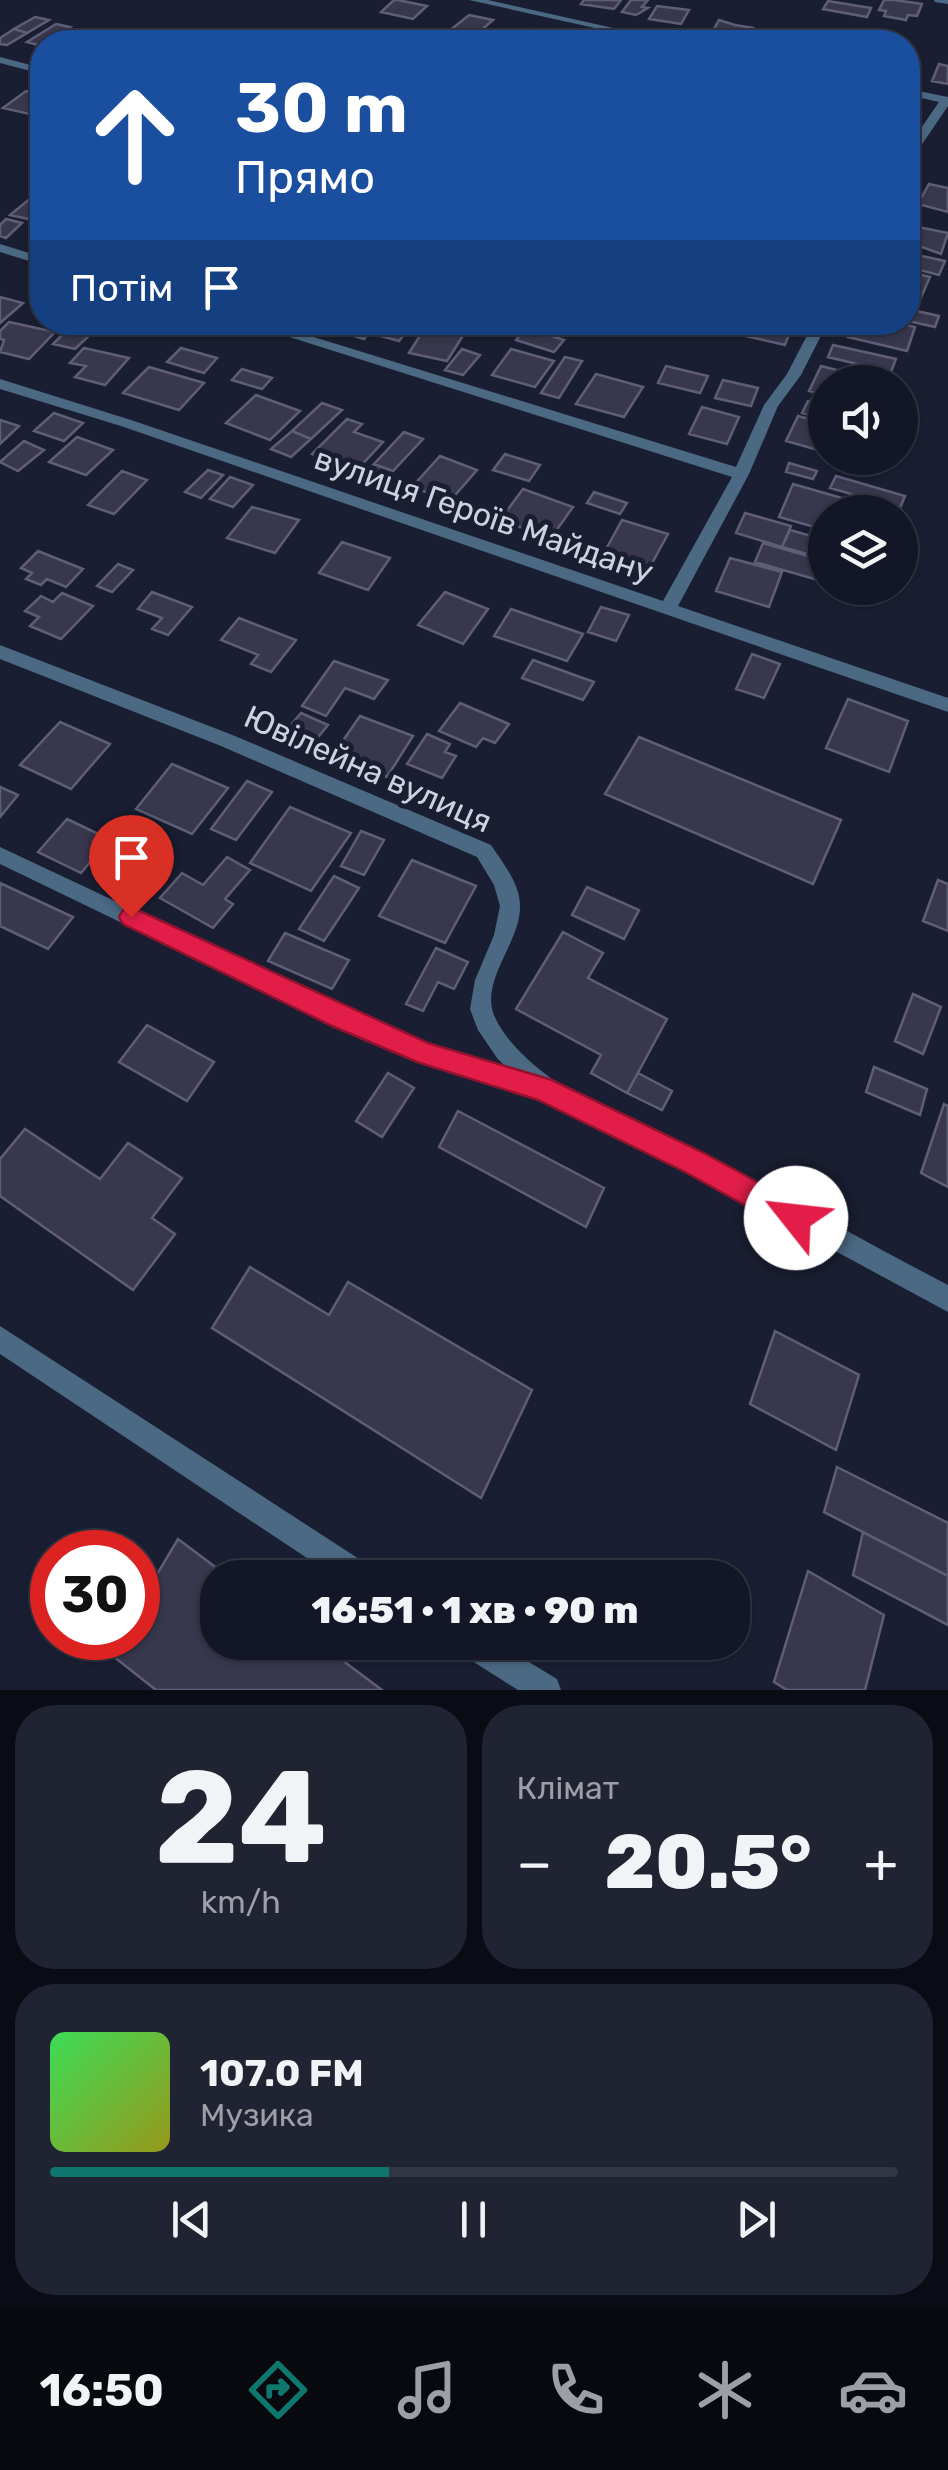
<!DOCTYPE html>
<html lang="uk">
<meta charset="utf-8">
<style>
:root{--surface:#131626;--page:#202332;--text:#f1f3f6;--muted:#9d9fa7;--line:#323543;--accent:#0f766e}
body{margin:0;font-family:Rubik,sans-serif;background:var(--page);color:var(--text);height:100vh;display:flex;flex-direction:column;font-size:38px;white-space:nowrap}
*{box-sizing:border-box;margin:0}
p{font-size:32px;color:var(--muted)}
.icon{flex:none;width:55px;height:55px;fill:none;stroke:currentColor;stroke-width:2;stroke-linecap:round;stroke-linejoin:round}
.map{position:relative;height:1690px;overflow:hidden}
.drawer{display:flex;flex-direction:column;gap:15px;padding:15px;background:#0a0c15;flex:1}
.drawer>*{flex:none}
.top-card{position:absolute;left:30px;top:30px;width:890px;height:305px;border-radius:40px;box-shadow:0 2px 8px #0004,0 0 0 2px var(--line);background:#1a4fa0;color:#fff;overflow:hidden}
.tools{position:absolute;left:808px;top:365px;display:grid;gap:20px}
.tools a{display:grid;place-items:center;width:110px;height:110px;border-radius:50%;background:var(--surface);box-shadow:0 2px 8px #0004,0 0 0 2px var(--line);font-size:50px}
.speed{position:absolute;left:30px;top:1530px;display:flex;gap:20px;font-size:50px;font-weight:700;text-align:center}
.speed>*{display:grid;place-content:center;width:130px;height:130px;border-radius:50%;background:var(--surface);box-shadow:0 2px 8px #0004,0 0 0 2px var(--line);line-height:1}
.speed .limit{border:15px solid #d22;background:#fff;color:#111}
.pin{position:absolute;display:grid;place-items:center;width:85px;height:85px;color:#fff;margin:-102px -42px;border-radius:50% 50% 50% 0;rotate:-45deg;box-shadow:0 0 10px #0007}
.pin .icon{rotate:45deg}
.me{position:absolute;width:110px;margin:-55px;rotate:299deg;stroke-linejoin:round;filter:drop-shadow(0 0 8px #0008)}
.turn{display:flex;align-items:center;gap:35px;height:210px;padding:0 40px;font-size:45px}
.turn .icon{width:130px;height:130px;stroke-width:2.5}
.turn b{display:block;font-size:70px;line-height:85px}
.then{display:flex;align-items:center;height:95px;padding:0 40px;background:#0003;gap:20px;font-size:38px}
.big{font-size:75px;font-weight:800;line-height:1.1}
.drawer .tile{flex:1;display:flex;flex-direction:column;justify-content:center;gap:15px;min-width:0;padding:0 35px;border-radius:40px;background:var(--page)}
.drawer .dial{align-items:center;gap:0}
.dial b{font-size:130px;line-height:1}
.song{display:flex;align-items:center;gap:30px}
.cover{width:120px;height:120px;border-radius:15px;background:linear-gradient(135deg,hsl(130 70% 55%),hsl(60 70% 35%))}
.played{height:10px;border-radius:5px;background:linear-gradient(90deg,var(--accent) 40%,var(--line) 40%)}
.keys{display:flex;justify-content:space-around;direction:ltr}
.heat{display:flex;justify-content:space-between;align-items:center;font-size:55px;direction:ltr}
.drawer .tiles{flex:1;display:grid;gap:15px;grid-template-columns:1fr 1fr}
.tile:last-child{grid-column:span 2}
.trip{position:absolute;left:200px;top:1560px;width:550px;height:100px;border-radius:40px;background:var(--surface);box-shadow:0 2px 8px #0004,0 0 0 2px var(--line);font-weight:800;line-height:100px;text-align:center}
.tabs{display:flex;height:160px;justify-content:space-around;align-items:center;background:#08090f;color:var(--muted)}
.tabs .icon{width:70px;height:70px}
.tabs .current{color:var(--accent)}
.tabs b{font-size:45px;color:var(--text)}
.map>svg:first-child{display:block}
</style>
<div class="map">
<svg width="948" height="1690" viewBox="0 0 948 1690">
<rect width="100%" height="100%" fill="#191e32"/>
<path fill="#38374e" stroke="#5f5e77" stroke-width="2.5" d="M394 0H398L427 6 413 19 381 12Z
M584 0H621L614 9 581 4Z
M631 0H648L642 7 648 8 636 15 622 12Z
M884 0H895L922 4 917 16 908 15 906 20 884 16 886 11 879 10Z
M828 1 871 8 867 17 823 9Z
M657 6 689 10 681 24 649 19Z
M469 15 493 20 468 42 443 36Z
M35 17 49 20 27 33 14 29Z
M719 20 735 25 753 28 746 41 710 36Z
M56 24 70 27 61 32 74 35 63 42H42V46L27 42Z
M14 29 27 33 7 45 0 44V38Z
M528 29 556 34 549 42H509Z
M95 30 109 33 93 42H73Z
M939 64 948 66V84L932 81Z
M26 91 42 95V112L38 116 3 108Z
M929 184 948 188V212L918 204Z
M38 192 42 193V207L28 219 10 215Z
M6 219 22 223 6 238 0 236V225Z
M908 225 948 233 941 254 908 242Z
M908 253 945 261 939 275 908 267Z
M908 272 930 277 919 302 908 300Z
M0 297 23 303 0 323Z
M908 309 939 316 935 327 908 321Z
M9 322 55 332 29 359 0 352 4 340 0 339V331Z
M337 322H378L364 339 331 329Z
M387 322H414L399 341 377 335Z
M752 322H759L791 329 785 345 746 336Z
M854 322H896L915 327 907 351 848 337Z
M72 325 94 331 75 349 53 344Z
M426 326 464 334 447 361 409 353Z
M526 328 564 340 554 352 516 340Z
M833 345 896 359 891 372 828 357Z
M84 348 129 358 105 385 75 377 86 366 70 363Z
M181 348 217 358 204 373 167 362Z
M462 349 480 355 463 375 445 370Z
M511 349 554 361 535 387 492 375Z
M565 357 582 361 559 398 541 393Z
M666 366 708 376 700 393 658 383Z
M821 366 884 382H825V395L809 391Z
M149 367 204 383 179 410 123 393Z
M242 369 272 378 262 389 232 380Z
M596 374 643 387 624 417 576 404Z
M723 380 758 388 751 406 715 398Z
M256 395 300 411 270 440 226 423Z
M808 401 825 405V419L802 413Z
M322 403 342 410 311 439 292 431Z
M702 407 739 417 727 444 689 434Z
M54 413 83 423 64 441 34 431Z
M798 416 825 423V452L786 441Z
M347 419 362 424 354 432 383 442 356 471 312 454Z
M0 420 19 426 0 444Z
M292 431 311 439 291 457 271 449Z
M404 432 423 439 393 471 374 464Z
M77 437 113 450 86 475 49 462Z
M24 441 44 450 18 471 0 462Z
M505 454 540 465 529 481 493 470Z
M440 456 477 470 450 501 412 487Z
M789 463 817 471 813 479 786 472Z
M374 464 393 471 376 489 356 481Z
M208 470 223 475 201 498 185 492Z
M122 471 147 480 114 514 88 505Z
M836 476 905 496 900 508 830 488Z
M230 477 253 485 233 507 210 499Z
M793 484 863 504 859 512H825V530L779 517Z
M523 489 573 507 551 538 500 520Z
M594 492 627 503 620 514 587 503Z
M252 507 299 520 275 553 227 538Z
M745 513 791 526 782 547 736 533Z
M622 520 668 534 651 565 605 551Z
M790 530 825 540V559L782 547Z
M342 542 390 558 368 590 319 573Z
M763 543 825 561V582L755 562Z
M38 551 83 569 66 587 47 579 41 585 26 579 32 573 21 568Z
M730 558 782 572 769 607 716 591Z
M118 564 133 570 112 592 97 586Z
M152 592 192 607 168 635 152 629 162 618 138 609Z
M445 592 488 609 463 644 418 625Z
M62 593 93 606 61 639 30 626 39 617 25 611 41 596 53 602Z
M601 607 629 615 616 641 588 632Z
M511 609 583 634 567 661 494 636Z
M239 618 296 640 271 672 251 664 258 655 221 640Z
M752 654 780 664 764 698 736 689Z
M533 660 594 682 583 700 522 678Z
M334 661 388 680 374 699 345 688 326 716 302 706Z
M848 699 908 721 889 772 826 748Z
M460 703 509 724 495 743 483 738 476 747 439 731Z
M301 713 328 725 305 753 278 740Z
M360 716 413 736 387 777 333 755Z
M60 722 110 744 71 789 20 765Z
M427 734 450 744 445 752 456 756 442 778 407 764Z
M639 737 841 820 813 884 605 794Z
M172 764 228 788 192 834 136 809Z
M247 781 272 792 236 840 211 829Z
M0 787 18 795 0 817Z
M290 807 351 833 311 891 250 863Z
M67 819 109 839 81 873 38 852Z
M361 831 384 840 364 875 341 866Z
M227 857 250 870 225 899 233 904 213 928 160 898 182 873 203 885Z
M412 860 476 886 445 943 379 916Z
M334 876 359 888 324 941 299 929Z
M938 880 948 884V931L923 921Z
M0 883 73 917 48 949 0 926Z
M587 887 639 910 624 939 572 915Z
M563 932 603 953 588 978 667 1019 627 1093 591 1073 601 1055 516 1009Z
M285 933 349 960 332 989 268 961Z
M436 948 468 962 454 989 438 982 423 1011 406 1004Z
M913 994 941 1007 923 1054 895 1041Z
M147 1025 214 1062 187 1101 119 1062Z
M874 1067 927 1089 920 1115 866 1092Z
M388 1073 414 1088 382 1137 356 1121Z
M638 1073 672 1091 662 1110 627 1093Z
M944 1104 948 1106V1187L921 1173Z
M458 1111 604 1188 586 1227 439 1147Z
M25 1129 100 1179 128 1143 182 1178 152 1218 175 1234 133 1290 0 1196V1159Z
M250 1267 329 1315 348 1282 532 1390 481 1498 212 1328Z
M775 1331 859 1375 836 1450 750 1404Z
M837 1467 948 1523V1576L824 1512Z
M863 1532 948 1576V1625L853 1575Z
M178 1539 230 1578H218V1642H318L382 1690H156L109 1653 118 1638H138V1606Z
M808 1571 884 1615 865 1690H787L774 1682Z"/>
<g fill="none" stroke-linecap="round" stroke-linejoin="round">
<path fill="#4c6984" fill-rule="evenodd" d="M0 847 349 1011 428 1044 551 1080 554 1088 551 1096 543 1099 426 1065 333 1025 0 864Z"/>
<path fill="#4c6984" fill-rule="evenodd" d="M469 0H488L676 42H658Z
M934 0H948V4L935 2Z
M0 57 42 68V74L0 63Z
M908 89 948 97V106L912 159 908 160V147L939 102 908 95Z
M0 244 42 257V265L0 252Z
M242 322H265L736 467 764 405 787 374 814 322H828L801 375 778 406 749 474 678 606 948 698V712L121 426 0 389V379L131 420 663 601 732 477Z
M0 645 235 736 491 845C503 863 520 884 520 906 521 942 480 980 494 1015 506 1044 537 1069 562 1086 607 1115 659 1132 706 1156 788 1197 867 1243 948 1285V1312L691 1173 573 1117 520 1081 497 1058 478 1030 470 1009 475 980 494 935 500 906 494 885 477 857 221 746 0 659Z
M0 1326 373 1568 377 1578H337L0 1354Z
M454 1642H496L557 1679 561 1690H518L458 1652Z"/>
</g>
<path fill="#e11d48" stroke="#92132f" stroke-width="2.5" d="M131 907 428 1043 552 1080 704 1153 805 1208 809 1218 805 1228 796 1232 786 1228 685 1172 538 1100 417 1062 332 1026 123 924 119 917 123 910Z"/>
<g text-anchor="middle" dominant-baseline="central" stroke-width="10" stroke-linejoin="round" paint-order="stroke">
<g font-size="32" fill="#ced2e0" stroke="#191e32">
<text transform="translate(484 515) rotate(19)">вулиця Героїв Майдану</text>
<text transform="translate(368 769) rotate(24)">Ювілейна вулиця</text>
</g>
</g>
</svg>
<div class="tools">
<a><svg class="icon" aria-label="sound" viewBox="0 0 24 24"><path d="M4 9h4l5-4v14l-5-4H4zM17 9q2 3 0 6"/></svg></a>
<a><svg class="icon" aria-label="layers" viewBox="0 0 24 24"><path d="M12 4l9 5-9 5-9-5zM3 14l9 5 9-5"/></svg></a>
</div>
<div class="speed"><div class="limit">30</div></div>
<div class="pin" style="left:131px;top:917px;background:#d93025"><svg class="icon" aria-label="arrive" viewBox="0 0 24 24"><path d="M6 21V4h12l-3 4 3 4H6"/></svg></div>
<svg class="me" style="left:796px;top:1218px" viewBox="-20 -20 40 40"><circle r="19" fill="#fff"/><path d="M0-13L10 11 0 6-10 11z" fill="#e11d48"/></svg>
<div class="trip">16:51 · 1 хв · 90 m</div>
<div class="top-card">
<div class="turn"><svg class="icon" aria-label="ahead" viewBox="0 0 24 24"><path d="M12 20V5M6 11l6-6 6 6"/></svg><div><b>30 m</b>Прямо</div></div>
<div class="then">Потім<svg class="icon" aria-label="arrive" viewBox="0 0 24 24"><path d="M6 21V4h12l-3 4 3 4H6"/></svg></div>
</div>
</div>
<section class="drawer">
<div class="tiles">
<div class="tile dial"><b>24</b><p>km/h</p></div>
<div class="tile"><p>Клімат</p>
<div class="heat"><a>−</a><b class="big">20.5°</b><a>+</a></div>
</div>
<div class="tile">
<div class="song"><i class="cover"></i><div><b>107.0 FM</b><p>Музика</p></div></div>
<div class="played"></div>
<div class="keys"><svg class="icon" aria-label="previous" viewBox="0 0 24 24"><path d="M18 5L8 12l10 7zM5 5v14"/></svg><svg class="icon" aria-label="pause" viewBox="0 0 24 24"><path d="M8 5v14M16 5v14"/></svg><svg class="icon" aria-label="next" viewBox="0 0 24 24"><path d="M6 5l10 7-10 7zM19 5v14"/></svg></div>
</div>
</div>
</section>
<nav class="tabs">
<b>16:50</b>
<svg class="icon current" aria-label="directions" viewBox="0 0 24 24"><path d="M12 3l9 9-9 9-9-9zM9 14v-3h6M13 9l2 2-2 2"/></svg>
<svg class="icon" aria-label="music" viewBox="0 0 24 24"><path d="M9 18V5l10-2v13"/><circle cx="6" cy="18" r="3"/><circle cx="16" cy="16" r="3"/></svg>
<svg class="icon" aria-label="phone" viewBox="0 0 24 24"><path d="M5 4h4l2 5-3 2q2 4 5 5l2-3 5 2v4C11 20 4 13 5 4z"/></svg>
<svg class="icon" aria-label="climate" viewBox="0 0 24 24"><path d="M12 3v18M4 7l16 10M4 17L20 7"/></svg>
<svg class="icon" aria-label="car" viewBox="0 0 24 24"><path d="M5 17H2v-5l4-1 3-4h7l3 4 3 1v5h-3M9 17h6M6 11h13"/><circle cx="7" cy="17" r="2"/><circle cx="17" cy="17" r="2"/></svg>
</nav>
